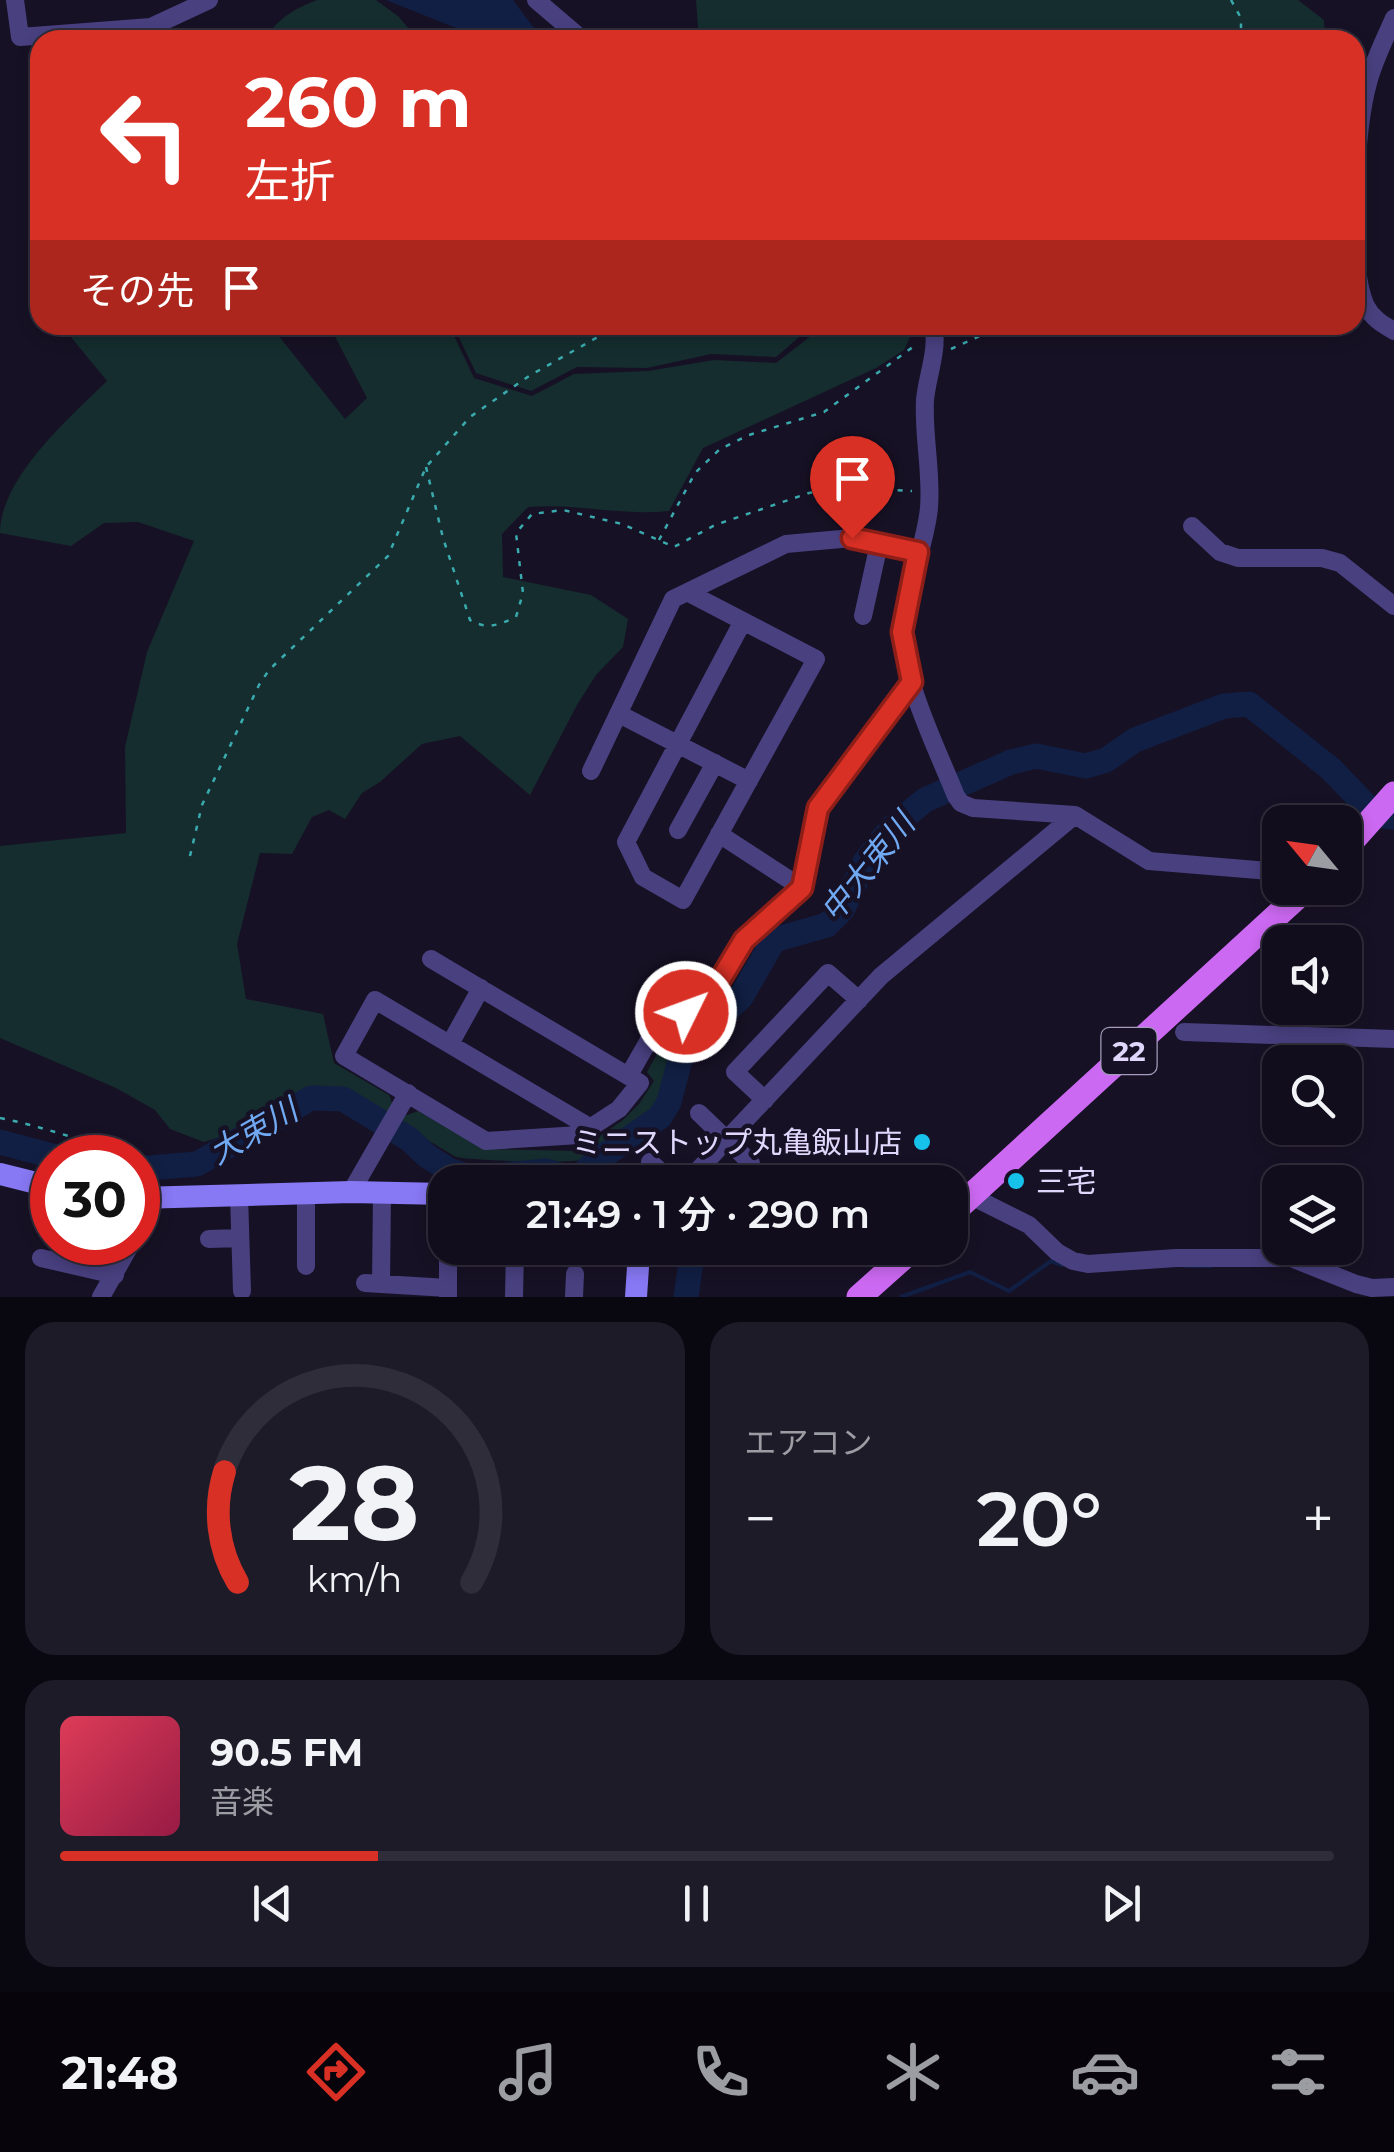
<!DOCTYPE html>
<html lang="ja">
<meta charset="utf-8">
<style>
:root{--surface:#110d1c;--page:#1e1b29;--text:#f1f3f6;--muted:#9c9ca3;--line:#302d3b;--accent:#d93025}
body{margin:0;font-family:Montserrat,"Noto Sans JP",sans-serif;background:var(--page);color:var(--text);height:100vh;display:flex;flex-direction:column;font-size:38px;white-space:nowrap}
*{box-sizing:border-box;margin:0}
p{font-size:32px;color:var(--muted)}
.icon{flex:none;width:55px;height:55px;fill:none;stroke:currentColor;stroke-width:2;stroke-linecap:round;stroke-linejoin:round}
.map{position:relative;height:1297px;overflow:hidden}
.panel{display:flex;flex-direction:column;gap:25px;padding:25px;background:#09070f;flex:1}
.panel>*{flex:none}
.top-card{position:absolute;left:30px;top:30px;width:1335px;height:305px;border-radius:30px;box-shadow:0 5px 15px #0003,0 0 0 2px var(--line);background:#d93025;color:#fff;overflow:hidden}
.needle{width:65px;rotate:299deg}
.buttons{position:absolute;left:1262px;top:805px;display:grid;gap:20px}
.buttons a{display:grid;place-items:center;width:100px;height:100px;border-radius:20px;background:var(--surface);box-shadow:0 5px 15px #0003,0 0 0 2px var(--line);font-size:50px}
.speed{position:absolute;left:30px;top:1135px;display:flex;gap:20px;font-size:50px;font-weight:700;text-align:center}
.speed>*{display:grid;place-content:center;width:130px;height:130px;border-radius:50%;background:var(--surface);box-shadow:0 5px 15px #0003,0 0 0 2px var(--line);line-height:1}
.speed .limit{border:15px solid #d22;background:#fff;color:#111}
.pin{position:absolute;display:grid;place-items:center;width:85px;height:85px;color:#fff;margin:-102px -42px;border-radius:50% 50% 50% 0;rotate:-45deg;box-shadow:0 0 10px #0007}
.pin .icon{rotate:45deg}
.me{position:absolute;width:110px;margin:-55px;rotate:48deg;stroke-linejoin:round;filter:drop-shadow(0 0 8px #0008)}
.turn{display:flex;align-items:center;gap:35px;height:210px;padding:0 50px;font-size:45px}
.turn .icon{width:130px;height:130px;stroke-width:2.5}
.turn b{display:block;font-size:70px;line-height:85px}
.then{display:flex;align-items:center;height:95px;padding:0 50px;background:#0003;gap:20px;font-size:38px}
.big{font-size:75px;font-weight:600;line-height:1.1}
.panel .card{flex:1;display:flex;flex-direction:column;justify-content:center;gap:15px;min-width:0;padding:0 35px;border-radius:30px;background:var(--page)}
.panel .dial{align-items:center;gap:0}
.dial svg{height:260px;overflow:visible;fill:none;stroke:var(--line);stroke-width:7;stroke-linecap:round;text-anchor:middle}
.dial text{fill:var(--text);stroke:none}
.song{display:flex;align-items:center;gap:30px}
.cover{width:120px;height:120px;border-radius:15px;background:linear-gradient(135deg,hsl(350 70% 55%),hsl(340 70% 35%))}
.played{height:10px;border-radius:5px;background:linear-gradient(90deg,var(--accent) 25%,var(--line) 25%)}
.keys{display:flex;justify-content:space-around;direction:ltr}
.heat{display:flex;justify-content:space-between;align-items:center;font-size:55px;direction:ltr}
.panel .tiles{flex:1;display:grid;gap:25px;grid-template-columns:1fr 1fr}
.card:last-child{grid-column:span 2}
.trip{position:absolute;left:428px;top:1165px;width:540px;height:100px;border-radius:30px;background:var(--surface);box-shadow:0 5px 15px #0003,0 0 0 2px var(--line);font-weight:600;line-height:100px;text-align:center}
.menu{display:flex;height:160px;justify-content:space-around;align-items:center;background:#07050b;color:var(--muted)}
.menu .icon{width:70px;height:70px}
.menu .current{color:var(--accent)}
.menu b{font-size:45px;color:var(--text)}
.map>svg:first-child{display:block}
</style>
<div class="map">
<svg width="1394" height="1297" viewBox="0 0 1394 1297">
<rect width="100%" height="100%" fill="#171125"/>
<path fill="#152d2e" d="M317 0H376L399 17 418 40H267C273 20 298 7 317 0Z
M696 0H1298L1324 20 1325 40H1164L1138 29 1124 31 1119 40H699Z
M61 325H270L345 419 367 398 329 325H449L474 378 532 396 574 374 648 371 714 360 776 363 825 325H916L904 350 876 368 703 448 669 511C621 516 576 503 528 507L502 534 503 577 591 595 628 619 623 647 596 675 577 705 530 795 460 736 422 744 380 782 362 793 345 819 329 810 312 817 292 854 260 853 237 944 246 999 323 1014 334 1063 389 1095 393 1106 407 1115 418 1111 483 1149 578 1151 623 1120 639 1104 654 1081 647 1072 661 1047 678 1031 684 1036C672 1057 671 1082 660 1101 652 1115 602 1153 587 1159 572 1164 475 1161 456 1157L349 1093 315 1090 240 1137H220L204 1142 170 1129 155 1110 116 1088 0 1038V846L126 833 125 747 147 652 194 541 138 522 104 523 71 546 0 533C0 478 70 417 107 381Z
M453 325H813L776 357 711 354 647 368 577 367 531 391 476 373Z"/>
<path fill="#111f44" d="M386 0H513L543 40H486Z"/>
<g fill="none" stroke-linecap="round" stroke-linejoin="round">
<path stroke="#111f44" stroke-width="4" d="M1186 1266H1211
M901 1297 970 1272 1009 1291 1051 1261 1062 1265"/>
<path stroke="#111f44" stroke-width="25" d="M0 1142 60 1158
M138 1169 197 1164 311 1098 343 1099 409 1139 427 1156 449 1170 473 1178 546 1171 584 1182
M576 1180 596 1161 660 1117 669 1102 680 1060 695 1041 741 997 774 940 827 925 842 910 865 862 892 827 925 800 1011 762 1036 756 1086 766 1106 760 1135 740 1224 706 1249 704 1331 769 1375 815 1394 817
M684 1248 691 1262 686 1297"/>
<path stroke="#3aaaae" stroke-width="2.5" stroke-dasharray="5 8" stroke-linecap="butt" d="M1231 0 1241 18V40
M951 349 1004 325
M426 467 443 538 470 620C487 630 499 625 516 617L523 593 516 533 532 514 563 510 622 524 674 547 715 525 809 493 840 487 912 491
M659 540 695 473 720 449 749 435 824 412 917 344
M190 856 202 805 259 685 269 670 388 556 426 467 470 417 529 376 619 325
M0 1118C51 1128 99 1148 150 1158"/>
<path stroke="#494080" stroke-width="18" d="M15 0 20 37 151 27 209 0
M536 0 583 40
M1394 18C1385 39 1374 60 1368 83 1355 128 1346 264 1366 306 1372 318 1382 324 1394 331
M933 325C939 349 927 376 925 400 923 436 932 472 929 508 925 548 906 587 903 628 900 675 938 751 956 796L961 803 973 808 1075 815 1149 861 1280 872
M1192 526 1220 552 1238 558H1322L1340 563 1394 606
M687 592 816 659 683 900 643 877 626 842 743 621
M863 616 879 544
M619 714 749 781
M591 771 673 599 786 544 852 538 918 552
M678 830 715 763
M719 834 802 888
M431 959 640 1083 619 1109 579 1135 486 1141 344 1056 375 1000 591 1128
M1184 1032 1394 1039
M450 1044 481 988
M629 1075 649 1040 714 990 744 940 802 888 818 808 912 683
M765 1100 735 1072 828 973 859 1000
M699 1113 751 1163
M650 1162 672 1182
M687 1182 881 976 1075 815
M351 1192 408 1093
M239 1195 242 1291
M971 1196 1029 1225 1057 1252 1073 1261 1088 1264 1176 1258H1291L1356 1284 1372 1288 1394 1287
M138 1233 151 1198
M209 1239 240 1238
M41 1258 115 1275
M306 1266V1193
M365 1283 448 1288
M381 1284 382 1193
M101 1297 132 1242
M448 1297V1248
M514 1297 515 1248
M574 1297 575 1274"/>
<path stroke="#8778f3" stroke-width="22" d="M0 1174 52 1187
M138 1198 351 1192 445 1194
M634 1248 638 1267 636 1297"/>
<path stroke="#cc69f2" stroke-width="25" d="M1345 849 1394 794
M950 1215 1307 888
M859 1297 914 1248"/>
</g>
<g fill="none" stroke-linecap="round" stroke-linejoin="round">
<g stroke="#8d1f18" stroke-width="25">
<path id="route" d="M686 1012 714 990 744 940 802 888 818 808 912 682 902 632 918 552 852 538"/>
</g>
<use href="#route" stroke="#d93025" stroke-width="18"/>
</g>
<g fill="#16c1ea" stroke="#171125" stroke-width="4">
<circle cx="922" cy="1142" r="10"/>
<circle cx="1016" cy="1181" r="10"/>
</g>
<g text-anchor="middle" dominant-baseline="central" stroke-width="9" stroke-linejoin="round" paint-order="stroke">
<rect fill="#171125" stroke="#a49cbc" stroke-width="2.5" x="1101.5" y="1028" width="55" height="46" rx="8"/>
<g font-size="28" font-weight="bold" fill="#e0d8fc">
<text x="1129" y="1051">22</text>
</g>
<g font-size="30" fill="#e0d8fc" stroke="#171125" text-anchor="end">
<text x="902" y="1142">ミニストップ丸亀飯山店</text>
<text x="1036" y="1181" text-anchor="start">三宅</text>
</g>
<g font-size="32" font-style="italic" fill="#70a9f2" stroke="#171125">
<text transform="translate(867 867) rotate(-51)">中大束川</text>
<text transform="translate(253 1131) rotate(-30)">大束川</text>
</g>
</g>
</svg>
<div class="buttons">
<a><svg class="needle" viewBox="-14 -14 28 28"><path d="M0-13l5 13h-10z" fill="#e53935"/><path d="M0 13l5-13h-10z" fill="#9c9ca3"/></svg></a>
<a><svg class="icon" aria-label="sound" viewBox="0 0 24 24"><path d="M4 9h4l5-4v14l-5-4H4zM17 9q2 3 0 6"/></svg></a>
<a><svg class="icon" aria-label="search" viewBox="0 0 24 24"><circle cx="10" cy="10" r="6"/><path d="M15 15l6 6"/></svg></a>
<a><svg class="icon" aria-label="layers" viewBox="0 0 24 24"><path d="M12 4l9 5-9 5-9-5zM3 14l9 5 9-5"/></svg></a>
</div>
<div class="speed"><div class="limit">30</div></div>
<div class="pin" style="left:852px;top:538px;background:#d93025"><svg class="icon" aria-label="arrive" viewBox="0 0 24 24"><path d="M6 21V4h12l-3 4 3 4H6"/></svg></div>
<svg class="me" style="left:686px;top:1012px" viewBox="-20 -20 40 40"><circle r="17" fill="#d93025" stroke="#fff" stroke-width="3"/><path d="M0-11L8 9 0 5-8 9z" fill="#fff"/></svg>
<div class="trip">21:49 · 1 分 · 290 m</div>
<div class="top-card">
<div class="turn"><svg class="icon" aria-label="left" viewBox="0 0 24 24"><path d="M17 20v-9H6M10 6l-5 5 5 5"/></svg><div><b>260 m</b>左折</div></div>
<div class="then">その先<svg class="icon" aria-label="arrive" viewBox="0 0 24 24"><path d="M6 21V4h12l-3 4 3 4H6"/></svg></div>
</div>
</div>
<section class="panel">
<div class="tiles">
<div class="card dial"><svg viewBox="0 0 100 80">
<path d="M14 69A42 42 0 1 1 86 69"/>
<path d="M14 69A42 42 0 0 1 10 35" stroke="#d93025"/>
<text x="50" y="56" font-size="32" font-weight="700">28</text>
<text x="50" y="72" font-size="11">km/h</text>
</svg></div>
<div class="card"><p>エアコン</p>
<div class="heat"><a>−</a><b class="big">20°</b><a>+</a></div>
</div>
<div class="card">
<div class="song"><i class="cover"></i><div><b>90.5 FM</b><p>音楽</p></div></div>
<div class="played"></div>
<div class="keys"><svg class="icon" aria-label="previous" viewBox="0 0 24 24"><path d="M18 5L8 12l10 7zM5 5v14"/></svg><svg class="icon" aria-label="pause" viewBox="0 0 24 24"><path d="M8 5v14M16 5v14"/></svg><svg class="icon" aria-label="next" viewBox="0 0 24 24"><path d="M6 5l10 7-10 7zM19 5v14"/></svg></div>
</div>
</div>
</section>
<nav class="menu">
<b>21:48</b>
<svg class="icon current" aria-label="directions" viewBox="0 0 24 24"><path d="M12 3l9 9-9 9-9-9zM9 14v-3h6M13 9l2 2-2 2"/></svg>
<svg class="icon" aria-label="music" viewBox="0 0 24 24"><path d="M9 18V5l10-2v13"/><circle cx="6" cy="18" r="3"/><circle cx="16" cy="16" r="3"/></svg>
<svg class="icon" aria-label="phone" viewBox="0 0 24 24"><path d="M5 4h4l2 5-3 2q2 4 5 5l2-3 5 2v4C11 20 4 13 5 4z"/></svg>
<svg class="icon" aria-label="climate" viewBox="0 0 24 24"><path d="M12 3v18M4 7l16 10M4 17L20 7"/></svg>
<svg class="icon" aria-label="car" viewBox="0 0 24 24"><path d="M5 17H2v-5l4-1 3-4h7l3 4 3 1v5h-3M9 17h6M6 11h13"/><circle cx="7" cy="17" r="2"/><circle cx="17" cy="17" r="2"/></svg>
<svg class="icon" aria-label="filters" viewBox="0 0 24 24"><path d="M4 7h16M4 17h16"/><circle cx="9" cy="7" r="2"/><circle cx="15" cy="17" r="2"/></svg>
</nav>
